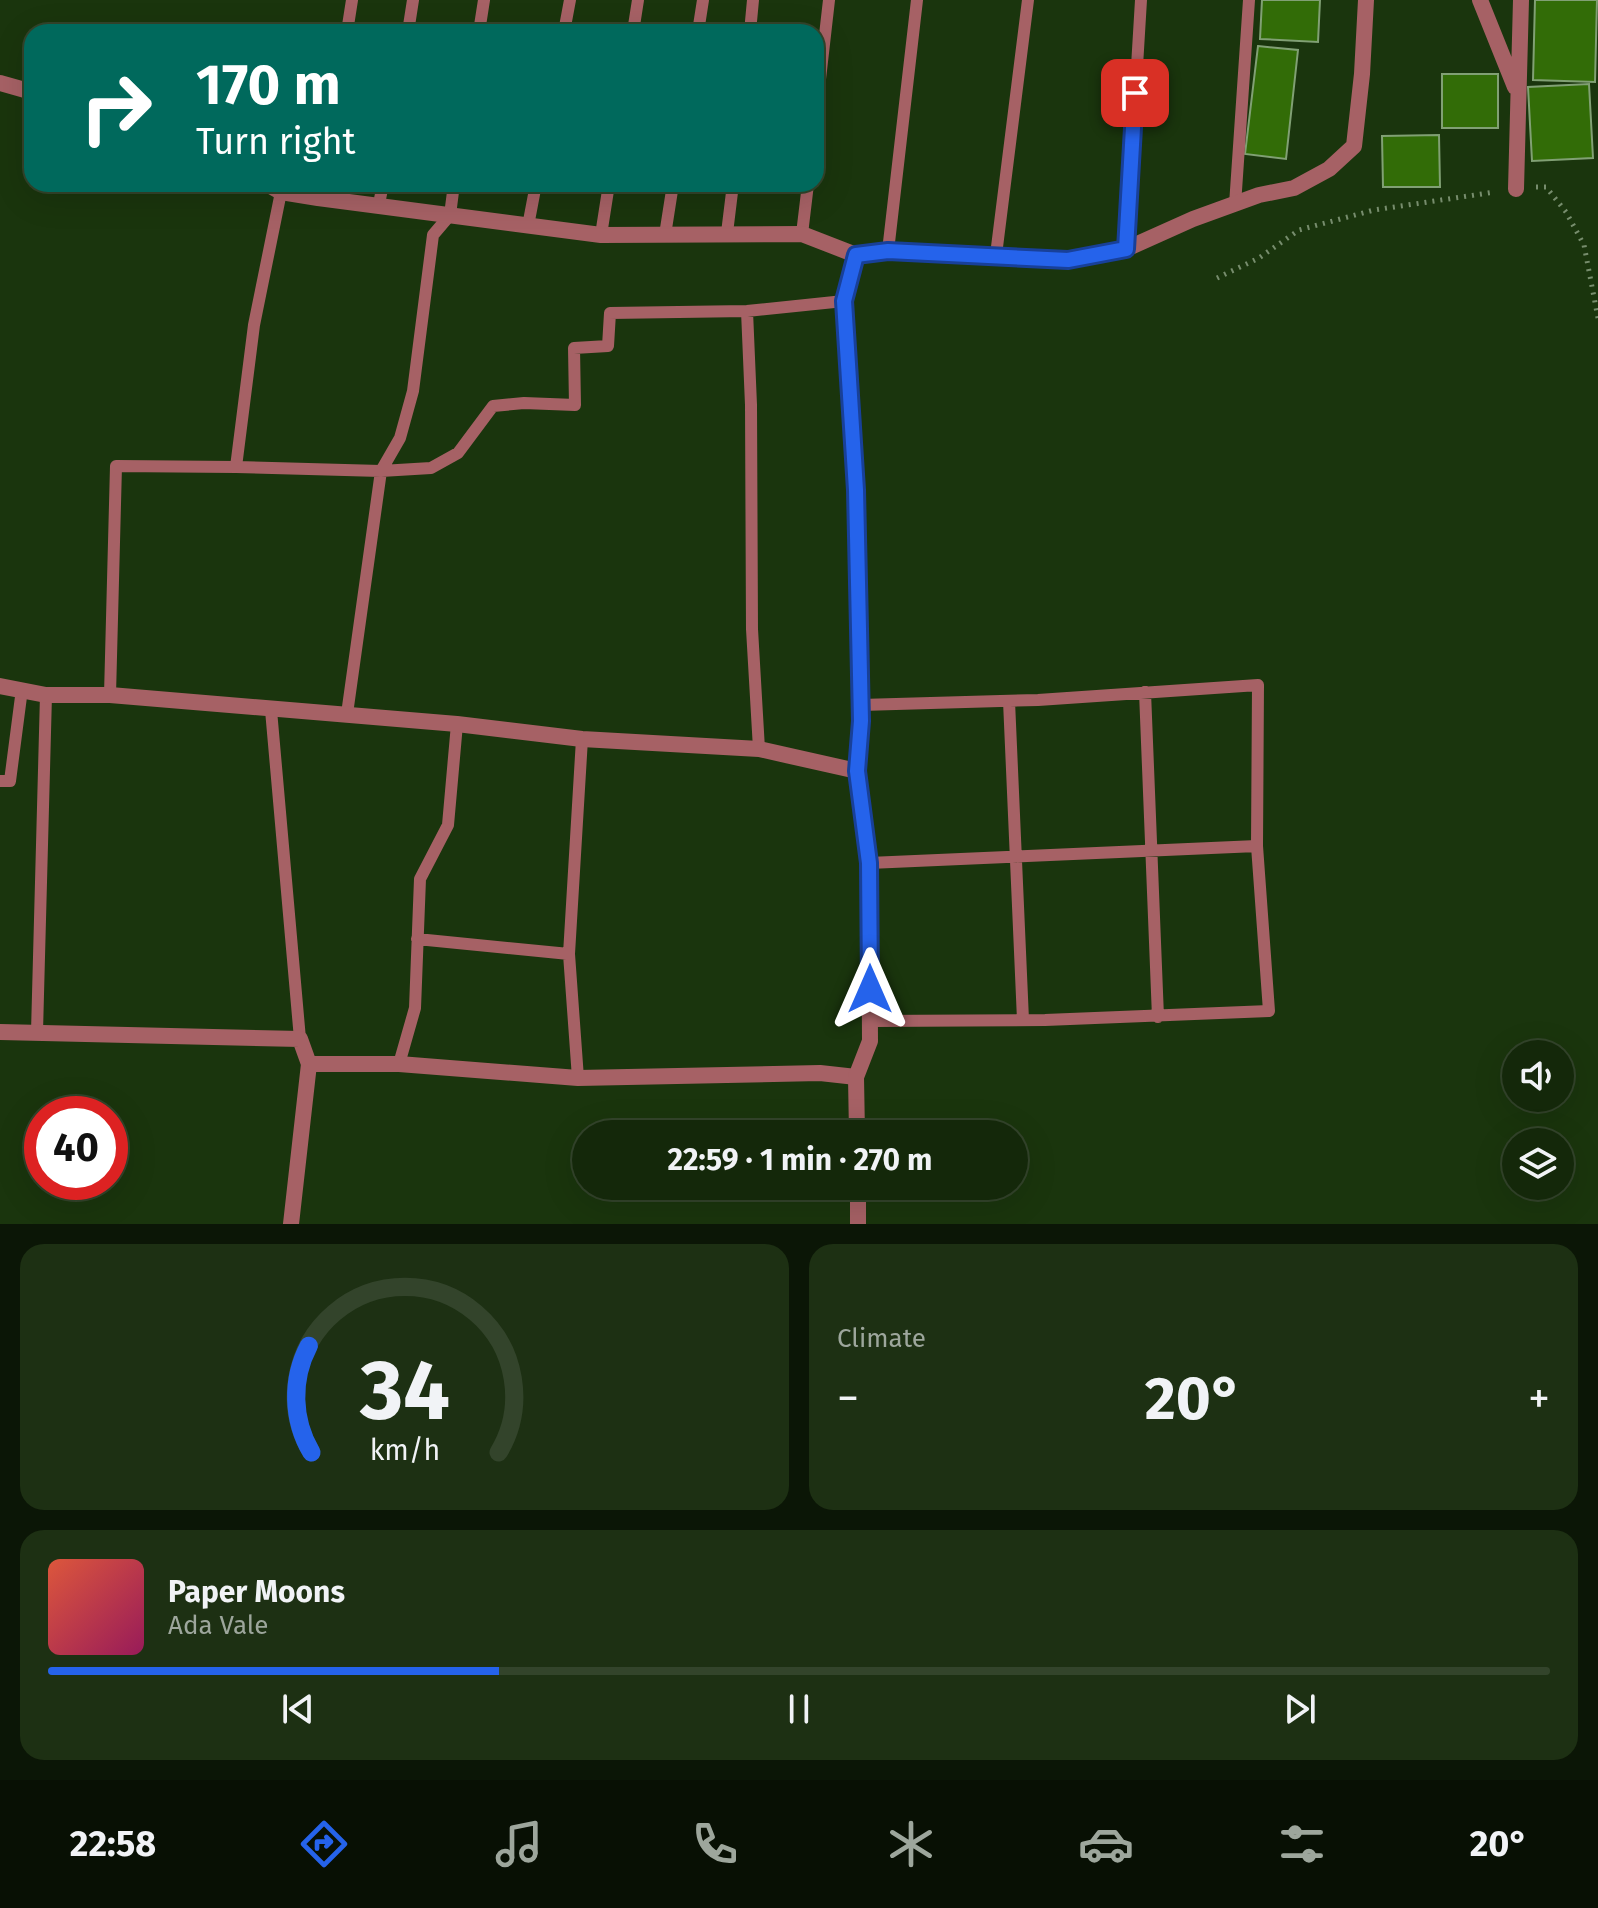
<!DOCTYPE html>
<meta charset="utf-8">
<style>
:root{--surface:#14280a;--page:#1d3013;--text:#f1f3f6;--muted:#9da69c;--line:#33442b;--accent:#2563eb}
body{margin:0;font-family:"Fira Sans",sans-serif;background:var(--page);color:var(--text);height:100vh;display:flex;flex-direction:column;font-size:30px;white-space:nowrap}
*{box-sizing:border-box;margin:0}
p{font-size:26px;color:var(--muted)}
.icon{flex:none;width:44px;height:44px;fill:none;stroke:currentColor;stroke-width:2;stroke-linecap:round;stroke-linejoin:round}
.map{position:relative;height:1224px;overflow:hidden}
.details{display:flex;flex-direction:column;gap:20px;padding:20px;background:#0b1606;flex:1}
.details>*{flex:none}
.top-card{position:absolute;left:24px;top:24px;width:800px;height:168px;border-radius:24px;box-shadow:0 8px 32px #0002,0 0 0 2px var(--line);background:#00695c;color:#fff;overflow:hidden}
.tools{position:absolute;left:1502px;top:1040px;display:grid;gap:16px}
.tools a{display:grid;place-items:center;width:72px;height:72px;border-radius:50%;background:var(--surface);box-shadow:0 8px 32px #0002,0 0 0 2px var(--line);font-size:40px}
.speed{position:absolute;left:24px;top:1096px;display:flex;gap:16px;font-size:40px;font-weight:700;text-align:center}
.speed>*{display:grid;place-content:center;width:104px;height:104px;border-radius:50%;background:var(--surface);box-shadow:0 8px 32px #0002,0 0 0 2px var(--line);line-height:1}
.speed .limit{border:12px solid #d22;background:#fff;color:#111}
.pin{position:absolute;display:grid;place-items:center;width:68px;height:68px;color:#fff;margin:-34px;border-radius:16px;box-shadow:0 4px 12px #0006}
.me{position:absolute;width:88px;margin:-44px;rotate:0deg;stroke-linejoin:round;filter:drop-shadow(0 0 6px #0008)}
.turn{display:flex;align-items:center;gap:28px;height:168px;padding:0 40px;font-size:36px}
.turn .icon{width:104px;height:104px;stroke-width:2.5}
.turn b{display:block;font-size:56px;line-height:68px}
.big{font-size:60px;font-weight:700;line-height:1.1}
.details .card{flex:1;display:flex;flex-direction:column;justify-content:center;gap:12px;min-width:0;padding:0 28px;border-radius:24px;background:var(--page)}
.details .dial{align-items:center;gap:0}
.dial svg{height:208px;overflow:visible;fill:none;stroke:var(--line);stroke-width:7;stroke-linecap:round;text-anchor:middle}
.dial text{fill:var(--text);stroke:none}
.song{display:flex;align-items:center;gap:24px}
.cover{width:96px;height:96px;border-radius:12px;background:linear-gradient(135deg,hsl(10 70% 55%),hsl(330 70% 35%))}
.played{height:8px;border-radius:4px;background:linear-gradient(90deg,var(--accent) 30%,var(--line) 30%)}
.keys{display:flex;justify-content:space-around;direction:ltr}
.heat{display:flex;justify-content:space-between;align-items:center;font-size:44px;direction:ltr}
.details .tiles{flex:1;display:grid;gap:20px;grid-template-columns:1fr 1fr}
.card:last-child{grid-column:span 2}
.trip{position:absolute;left:572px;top:1120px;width:456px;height:80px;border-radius:40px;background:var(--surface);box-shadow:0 8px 32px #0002,0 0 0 2px var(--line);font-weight:700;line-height:80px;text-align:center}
.dock{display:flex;height:128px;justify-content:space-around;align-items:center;background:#081004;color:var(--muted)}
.dock .icon{width:56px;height:56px}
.dock .selected{color:var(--accent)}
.dock b{font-size:36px;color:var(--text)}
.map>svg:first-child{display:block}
</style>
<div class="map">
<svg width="1598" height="1224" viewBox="0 0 1598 1224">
<rect width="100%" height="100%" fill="#1a350d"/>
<path fill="#326c07" stroke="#81a074" stroke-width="2" d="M1262 0H1320L1318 42 1260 39Z
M1535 0H1597L1595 82 1533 80Z
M1258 46 1298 50 1286 159 1245 154Z
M1442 74H1498V128H1442Z
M1589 84 1593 158 1532 161 1528 87Z
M1439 135 1440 187H1383L1382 136Z"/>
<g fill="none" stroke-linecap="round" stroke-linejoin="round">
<path stroke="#778d6d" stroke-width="5" stroke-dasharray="2 6" stroke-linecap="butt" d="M1536 187H1546L1566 212 1584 245 1598 318
M1217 278 1259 258 1299 230 1374 210 1495 192"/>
<path stroke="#a66165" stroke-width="12" d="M347 32 352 0
M408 32 413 0
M479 32 484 0
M564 32 570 0
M633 32 638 0
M698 32 703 0
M750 32 753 0
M816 114 829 0
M281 192 254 325 236 467 381 471 431 468 458 453 493 406 524 403 575 405 574 348 608 346 610 313 747 311 844 301
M379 204 383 184
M1235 205 1249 0
M528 226 536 184
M727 233 733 184
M802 234 808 184
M601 235 609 184
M665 235 673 184
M1126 249 1141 0
M888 251 917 0
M996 255 1028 0
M747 311 751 405 752 629 759 749
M1145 692 1158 1017
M110 695 116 466 236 467
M1009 701 1023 1020
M861 705 1038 700 1258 685 1257 846 1269 1011 1045 1020 870 1021
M271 710 300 1039
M347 714 381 471 400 438 413 391 433 235 450 215 454 184
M0 781H10L22 689
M869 863 1257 846
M417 939 569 954
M37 1032 46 695
M399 1064 415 1008 420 879 448 825 457 724
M578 1078 569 954 582 739"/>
<path stroke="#a66165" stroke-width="16" d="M1480 0 1515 87
M0 83 32 92
M267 184 281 192 318 198 601 235 802 234 856 255
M1516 189 1521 0
M0 1032 300 1039 309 1064H399L578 1078 820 1073 856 1077
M291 1224 309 1064"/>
<path stroke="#a66165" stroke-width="16" d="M0 686 46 695H110L457 724 582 739 759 749 857 771
M857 1134 856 1077 870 1041 869 863 857 771 861 705 856 490 844 301 856 255 888 251 1068 260 1126 249 1193 219 1259 195 1294 188 1329 169 1354 146 1362 74 1366 0
M858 1186V1224"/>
</g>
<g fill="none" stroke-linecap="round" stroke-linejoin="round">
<g stroke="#184099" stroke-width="20">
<path id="route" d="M870 989 869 863 857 771 861 721 856 490 844 301 856 255 888 251 1068 260 1126 249 1135 93"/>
</g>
<use href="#route" stroke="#2563eb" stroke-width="14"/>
</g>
</svg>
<div class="tools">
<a><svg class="icon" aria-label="sound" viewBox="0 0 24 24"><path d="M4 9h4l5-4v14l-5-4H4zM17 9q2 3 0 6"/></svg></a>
<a><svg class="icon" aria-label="layers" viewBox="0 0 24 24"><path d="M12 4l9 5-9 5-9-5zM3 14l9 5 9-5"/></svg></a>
</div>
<div class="speed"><div class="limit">40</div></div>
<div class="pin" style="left:1135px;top:93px;background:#d93025"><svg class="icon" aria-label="arrive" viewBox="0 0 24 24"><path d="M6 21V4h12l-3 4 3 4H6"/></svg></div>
<svg class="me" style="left:870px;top:989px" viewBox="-20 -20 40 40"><path d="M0-17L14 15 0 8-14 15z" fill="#2563eb" stroke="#fff" stroke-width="4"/></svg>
<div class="trip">22:59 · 1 min · 270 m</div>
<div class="top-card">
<div class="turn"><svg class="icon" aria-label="right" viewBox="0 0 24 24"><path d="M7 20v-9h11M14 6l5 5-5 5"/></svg><div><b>170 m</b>Turn right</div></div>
</div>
</div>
<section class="details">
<div class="tiles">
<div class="card dial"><svg viewBox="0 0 100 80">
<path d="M14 69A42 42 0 1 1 86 69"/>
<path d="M14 69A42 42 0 0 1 13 28" stroke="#2563eb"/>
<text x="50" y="56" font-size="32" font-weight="700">34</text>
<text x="50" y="72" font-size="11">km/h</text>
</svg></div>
<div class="card"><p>Climate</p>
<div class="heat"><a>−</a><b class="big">20°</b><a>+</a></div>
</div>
<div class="card">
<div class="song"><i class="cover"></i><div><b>Paper Moons</b><p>Ada Vale</p></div></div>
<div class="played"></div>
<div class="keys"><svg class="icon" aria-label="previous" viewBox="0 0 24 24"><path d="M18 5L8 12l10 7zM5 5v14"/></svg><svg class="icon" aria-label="pause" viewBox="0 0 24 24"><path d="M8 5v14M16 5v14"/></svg><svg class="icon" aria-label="next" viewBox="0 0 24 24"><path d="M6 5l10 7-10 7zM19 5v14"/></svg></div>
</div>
</div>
</section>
<nav class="dock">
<b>22:58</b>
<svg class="icon selected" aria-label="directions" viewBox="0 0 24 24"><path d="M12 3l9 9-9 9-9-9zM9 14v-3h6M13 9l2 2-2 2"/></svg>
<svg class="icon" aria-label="music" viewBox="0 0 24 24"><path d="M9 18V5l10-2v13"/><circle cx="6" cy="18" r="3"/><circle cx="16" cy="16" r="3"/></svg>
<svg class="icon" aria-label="phone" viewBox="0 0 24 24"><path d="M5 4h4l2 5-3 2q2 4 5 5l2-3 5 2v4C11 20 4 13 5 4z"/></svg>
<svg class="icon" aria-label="climate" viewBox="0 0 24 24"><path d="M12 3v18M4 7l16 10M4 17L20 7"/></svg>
<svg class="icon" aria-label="car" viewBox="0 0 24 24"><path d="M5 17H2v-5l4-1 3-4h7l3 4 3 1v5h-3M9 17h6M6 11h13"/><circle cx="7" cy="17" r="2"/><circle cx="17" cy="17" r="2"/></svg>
<svg class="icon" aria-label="filters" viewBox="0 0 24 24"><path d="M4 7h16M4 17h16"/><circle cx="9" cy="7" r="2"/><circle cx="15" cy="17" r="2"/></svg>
<b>20°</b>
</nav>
